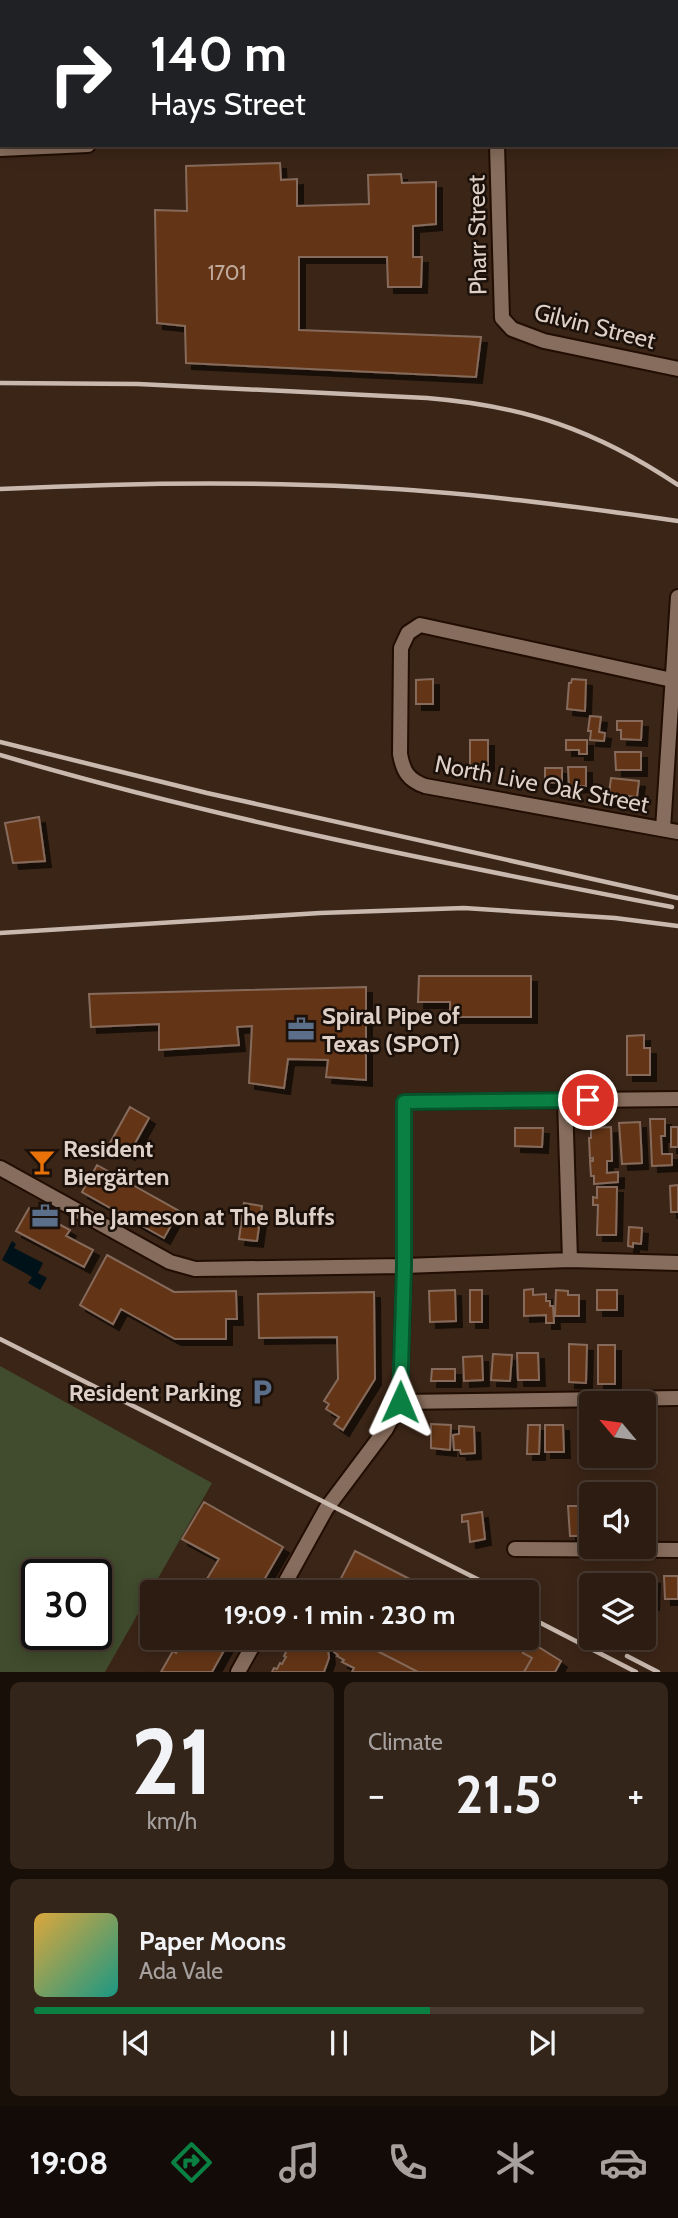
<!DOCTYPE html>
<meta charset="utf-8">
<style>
:root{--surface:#2c1c11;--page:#34251a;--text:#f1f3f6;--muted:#a6a19f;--line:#483a31;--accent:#0b8043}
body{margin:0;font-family:Cabin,sans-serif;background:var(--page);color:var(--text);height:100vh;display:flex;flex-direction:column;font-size:26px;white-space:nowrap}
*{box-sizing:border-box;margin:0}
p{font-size:23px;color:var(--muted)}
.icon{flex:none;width:38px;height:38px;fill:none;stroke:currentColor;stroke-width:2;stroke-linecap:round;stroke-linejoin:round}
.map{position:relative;height:1672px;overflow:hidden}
.sheet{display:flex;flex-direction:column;gap:10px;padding:10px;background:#180f09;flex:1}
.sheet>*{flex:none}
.banner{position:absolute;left:0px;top:0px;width:679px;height:147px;box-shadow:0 4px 18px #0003,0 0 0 2px var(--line);background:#202124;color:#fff;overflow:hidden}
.needle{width:46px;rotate:299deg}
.controls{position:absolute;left:579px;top:1391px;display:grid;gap:14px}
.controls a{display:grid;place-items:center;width:77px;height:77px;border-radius:7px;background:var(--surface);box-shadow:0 4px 18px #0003,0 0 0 2px var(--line);font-size:35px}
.speed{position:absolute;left:21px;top:1559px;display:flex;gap:14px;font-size:35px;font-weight:700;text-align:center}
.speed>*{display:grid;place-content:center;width:91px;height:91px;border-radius:50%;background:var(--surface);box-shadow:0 4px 18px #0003,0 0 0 2px var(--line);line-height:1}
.speed .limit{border:4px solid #111;border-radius:10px;background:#fff;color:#111}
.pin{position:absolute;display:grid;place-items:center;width:60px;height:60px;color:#fff;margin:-30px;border:4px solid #fff;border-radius:50%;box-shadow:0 2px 7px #0007}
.me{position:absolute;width:77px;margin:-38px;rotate:1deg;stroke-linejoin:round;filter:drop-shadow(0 0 5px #0008)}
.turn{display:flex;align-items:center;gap:24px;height:147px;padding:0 35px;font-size:32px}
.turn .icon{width:91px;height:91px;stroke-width:2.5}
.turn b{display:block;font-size:49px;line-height:60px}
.big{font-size:52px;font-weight:700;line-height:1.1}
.sheet .card{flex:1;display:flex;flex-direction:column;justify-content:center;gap:10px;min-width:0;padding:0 24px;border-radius:10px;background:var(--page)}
.sheet .dial{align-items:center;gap:0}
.dial b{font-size:91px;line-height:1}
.song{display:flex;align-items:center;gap:21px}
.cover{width:84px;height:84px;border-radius:10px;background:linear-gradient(135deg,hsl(40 70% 55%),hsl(170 70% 35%))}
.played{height:7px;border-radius:4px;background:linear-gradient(90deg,var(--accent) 65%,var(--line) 65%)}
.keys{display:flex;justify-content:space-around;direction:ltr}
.heat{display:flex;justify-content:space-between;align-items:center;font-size:38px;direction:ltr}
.sheet .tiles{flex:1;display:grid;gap:10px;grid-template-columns:1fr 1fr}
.card:last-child{grid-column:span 2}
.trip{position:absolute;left:140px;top:1580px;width:399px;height:70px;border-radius:7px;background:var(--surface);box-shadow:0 4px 18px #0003,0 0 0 2px var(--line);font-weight:700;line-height:70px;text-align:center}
.tab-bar{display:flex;height:112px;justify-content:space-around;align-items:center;background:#120b07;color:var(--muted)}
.tab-bar .icon{width:49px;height:49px}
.tab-bar .current{color:var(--accent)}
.tab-bar b{font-size:32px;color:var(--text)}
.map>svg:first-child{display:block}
</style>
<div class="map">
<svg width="678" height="1672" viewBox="0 0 678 1672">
<defs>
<filter id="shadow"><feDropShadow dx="6" dy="6" stdDeviation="0" flood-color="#0009"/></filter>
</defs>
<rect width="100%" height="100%" fill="#3b2517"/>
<path fill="#404c2d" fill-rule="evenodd" d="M0 1366 212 1483 105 1672H0ZM37 1575H96V1634H37Z"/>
<path fill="#001219" d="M12 1241 16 1244 14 1248 43 1263 38 1273 47 1278 40 1290 28 1283 32 1277 2 1260Z"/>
<path fill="#633412" stroke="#866b5c" stroke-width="2" filter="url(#shadow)" d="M280 163 281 180 297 179V206L369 204 368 175 401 174 402 183 436 182V224L413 226V257H422L421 287H388L387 257H299V330L481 337 476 377 186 363 185 326 157 323 155 210 187 211 186 166Z
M433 679V704H416V680Z
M572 679 586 680 585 711 567 709 569 683H571Z
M590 716 601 717 599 732 605 733 604 741 590 740 591 731H588Z
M617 721H642L641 740 621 739V730H617Z
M470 740H488V765H470Z
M566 740H587V754H579V750H566Z
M615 752H641V770H616Z
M568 767H586V786L569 787Z
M545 768H562V783L545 782Z
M611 778 639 781 637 797 629 796 628 804 608 801Z
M39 817 45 861 13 863 5 823Z
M419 976H531V1017H450V1002H418Z
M366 987V1080L326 1077 328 1060 288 1059 284 1088 249 1083 252 1026 237 1027 239 1045 159 1050V1024L91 1027 89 994Z
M644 1035V1048H650V1075H627V1036Z
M130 1107 149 1118 129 1154 110 1143Z
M650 1119H665V1136H661L662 1154H672V1165L652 1166Z
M640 1122 642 1163 622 1164 619 1123Z
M611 1127 612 1161H607V1173L618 1172V1182L594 1184V1176H591L590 1161H593V1158L590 1159 589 1138H591V1128Z
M671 1127H678V1147H671Z
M515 1128H543L542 1147 515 1146Z
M97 1165 179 1211 164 1238 82 1192Z
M678 1185V1212H671L670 1186Z
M597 1187H617L616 1235H597L598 1205H593V1197L597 1198Z
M244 1203 262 1206 257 1241 239 1239Z
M29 1208 70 1230 66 1236 93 1250 84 1267 16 1231Z
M629 1227 642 1228 641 1244 633 1243V1247L628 1246Z
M107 1255 174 1292 236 1291 237 1319H226V1339H175L121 1309 113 1324 80 1305Z
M533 1289V1295L546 1294V1301H550V1306H553L554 1323H546V1315L524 1316V1290Z
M455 1290 456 1321 430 1322 429 1291Z
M470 1290H482V1322H470Z
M556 1290 568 1291V1295H579V1316H555Z
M597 1290H617V1310H597Z
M374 1292 375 1379 343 1430 334 1424 339 1417 326 1409 329 1404 324 1401 338 1379 337 1337 259 1338 258 1294Z
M569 1344 587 1345 586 1383 569 1382Z
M598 1345H615V1384H598Z
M517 1353H538L539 1380H518Z
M493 1354 512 1355 510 1381 491 1380Z
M482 1356 483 1380 464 1381 463 1357Z
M432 1369H455V1381H431Z
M431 1424 451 1425 450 1450 431 1448Z
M528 1425H540L539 1454H527Z
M545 1425H563L564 1452H545Z
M459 1426 474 1427 475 1453 461 1454 460 1450H454L453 1435 459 1434Z
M204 1502 283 1547 257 1592H199L219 1559 182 1539Z
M568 1506H592V1536H570Z
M482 1512 485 1539 470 1542 468 1521 462 1522V1515Z
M355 1551 435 1592H334Z
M664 1576H678V1599H665Z
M643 1577 654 1578 653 1604 644 1603V1586H633V1580H643Z
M152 1599V1626L141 1619Z
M180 1638H231L212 1672H161L173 1651 176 1653 183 1640Z
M289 1638H352L418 1672H352L354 1668 342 1662 344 1660 337 1656 338 1655 334 1652V1648L328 1649 329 1658 324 1672H272L274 1668 277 1669 280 1663 282 1664 286 1657 284 1656 286 1652 283 1650Z
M352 1638H522L529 1641 523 1653 532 1658 524 1672H418Z
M529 1641 561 1661 555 1672H524L532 1658 523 1653Z"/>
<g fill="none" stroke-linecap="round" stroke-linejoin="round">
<g stroke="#210d02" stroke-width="18">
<path id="street" d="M495 0V2
M497 145 502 318 512 329 544 341 678 369
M0 149 88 145
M672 680 420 625 408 633 401 648 400 754C403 771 408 780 425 786L678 832
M663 829 678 597
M565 1100 570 1260
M0 1168 170 1262 195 1269 404 1266 570 1260 678 1263
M400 1402 678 1398
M515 1549 678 1550
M280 1592 326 1509 386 1429 400 1402 404 1266V1102L678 1099
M238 1672 257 1638"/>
</g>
<use href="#street" stroke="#876d5d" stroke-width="14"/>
<path stroke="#c8b8ae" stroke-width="4.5" d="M0 383 138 384 427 398C525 406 596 430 678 485
M0 489C120 483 241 481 361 487 467 492 573 506 678 521
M0 742 207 793 678 898
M0 755C221 820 446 864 672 907
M0 933 320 913 464 908 615 918 678 926
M0 1339 503 1592
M527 1616 636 1672
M627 1656 658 1672"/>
</g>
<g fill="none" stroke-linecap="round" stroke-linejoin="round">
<g stroke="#07532c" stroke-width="18">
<path id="route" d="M400 1402 404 1266V1102L588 1100"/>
</g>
<use href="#route" stroke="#0b8043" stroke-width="12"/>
</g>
<defs>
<g id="office-bare" transform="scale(2.1)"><path d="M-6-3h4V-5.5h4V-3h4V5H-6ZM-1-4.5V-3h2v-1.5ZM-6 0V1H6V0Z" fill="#5c6f8a" stroke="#1b110a" stroke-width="2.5" paint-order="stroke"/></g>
<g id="bar-bare" transform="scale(2.1)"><path d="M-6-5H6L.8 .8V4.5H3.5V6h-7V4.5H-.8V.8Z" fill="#e8710a" stroke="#1b110a" stroke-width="2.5" paint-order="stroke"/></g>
<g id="parking-bare" transform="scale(2.1)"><path d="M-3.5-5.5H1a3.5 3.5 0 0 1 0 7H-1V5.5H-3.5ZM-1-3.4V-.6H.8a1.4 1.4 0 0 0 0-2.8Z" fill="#5c6f8a" stroke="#1b110a" stroke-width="2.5" paint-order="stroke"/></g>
</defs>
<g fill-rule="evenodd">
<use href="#office-bare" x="301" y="1029"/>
<use href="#bar-bare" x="42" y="1162"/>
<use href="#office-bare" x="45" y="1216"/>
<use href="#parking-bare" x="262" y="1392"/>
</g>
<g text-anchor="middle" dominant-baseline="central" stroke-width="5" stroke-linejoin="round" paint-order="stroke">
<g font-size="21" fill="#c0a99a">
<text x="227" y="272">1701</text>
</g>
<g font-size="24" fill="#dfd0c7" stroke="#1b110a">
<text transform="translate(477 235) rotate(-91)">Pharr Street</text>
<text transform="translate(595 326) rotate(14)">Gilvin Street</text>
<text transform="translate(542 784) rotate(11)">North Live Oak Street</text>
</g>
<g font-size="24" font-weight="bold" fill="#dfd0c7" stroke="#1b110a" text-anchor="start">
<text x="322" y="1015">Spiral Pipe of<tspan x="322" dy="28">Texas (SPOT)</tspan></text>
<text x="63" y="1148">Resident<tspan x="63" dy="28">Biergärten</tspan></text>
<text x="66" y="1216">The Jameson at The Bluffs</text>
<text x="241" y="1392" text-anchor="end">Resident Parking</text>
</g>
</g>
</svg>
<div class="controls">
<a><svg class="needle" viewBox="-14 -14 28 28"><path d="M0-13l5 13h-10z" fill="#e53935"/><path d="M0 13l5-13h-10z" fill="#a6a19f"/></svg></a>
<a><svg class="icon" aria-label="sound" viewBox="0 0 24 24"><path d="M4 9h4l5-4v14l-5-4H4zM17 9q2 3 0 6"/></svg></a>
<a><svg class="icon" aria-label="layers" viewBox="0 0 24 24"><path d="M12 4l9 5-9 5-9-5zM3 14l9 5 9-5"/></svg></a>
</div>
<div class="speed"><div class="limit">30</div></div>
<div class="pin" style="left:588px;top:1100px;background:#d93025"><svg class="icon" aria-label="arrive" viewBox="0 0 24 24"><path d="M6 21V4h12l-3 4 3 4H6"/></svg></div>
<svg class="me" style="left:400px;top:1402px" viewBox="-20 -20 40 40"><path d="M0-17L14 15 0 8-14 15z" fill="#0b8043" stroke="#fff" stroke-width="4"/></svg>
<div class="trip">19:09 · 1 min · 230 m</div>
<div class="banner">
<div class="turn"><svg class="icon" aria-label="right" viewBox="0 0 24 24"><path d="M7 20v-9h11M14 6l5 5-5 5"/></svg><div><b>140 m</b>Hays Street</div></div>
</div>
</div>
<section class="sheet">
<div class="tiles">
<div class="card dial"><b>21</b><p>km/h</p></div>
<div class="card"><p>Climate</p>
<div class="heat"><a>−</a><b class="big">21.5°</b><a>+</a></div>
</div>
<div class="card">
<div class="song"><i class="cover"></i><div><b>Paper Moons</b><p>Ada Vale</p></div></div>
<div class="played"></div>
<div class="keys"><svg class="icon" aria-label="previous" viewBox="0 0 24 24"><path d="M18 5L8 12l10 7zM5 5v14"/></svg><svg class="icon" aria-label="pause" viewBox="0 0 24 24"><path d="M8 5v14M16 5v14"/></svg><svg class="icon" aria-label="next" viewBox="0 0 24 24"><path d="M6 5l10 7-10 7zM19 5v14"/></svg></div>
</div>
</div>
</section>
<nav class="tab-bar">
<b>19:08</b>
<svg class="icon current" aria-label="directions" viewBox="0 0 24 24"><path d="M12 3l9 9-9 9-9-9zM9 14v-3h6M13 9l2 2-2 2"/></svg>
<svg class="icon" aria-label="music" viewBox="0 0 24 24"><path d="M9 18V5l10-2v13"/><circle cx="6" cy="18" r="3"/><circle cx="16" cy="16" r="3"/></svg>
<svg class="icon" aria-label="phone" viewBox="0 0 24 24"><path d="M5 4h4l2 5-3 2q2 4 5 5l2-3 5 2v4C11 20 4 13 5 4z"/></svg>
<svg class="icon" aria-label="climate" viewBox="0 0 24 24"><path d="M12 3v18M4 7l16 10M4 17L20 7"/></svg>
<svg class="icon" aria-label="car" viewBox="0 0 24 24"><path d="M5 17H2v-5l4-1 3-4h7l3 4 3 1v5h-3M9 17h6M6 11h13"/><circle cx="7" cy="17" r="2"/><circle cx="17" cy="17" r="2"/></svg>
</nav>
